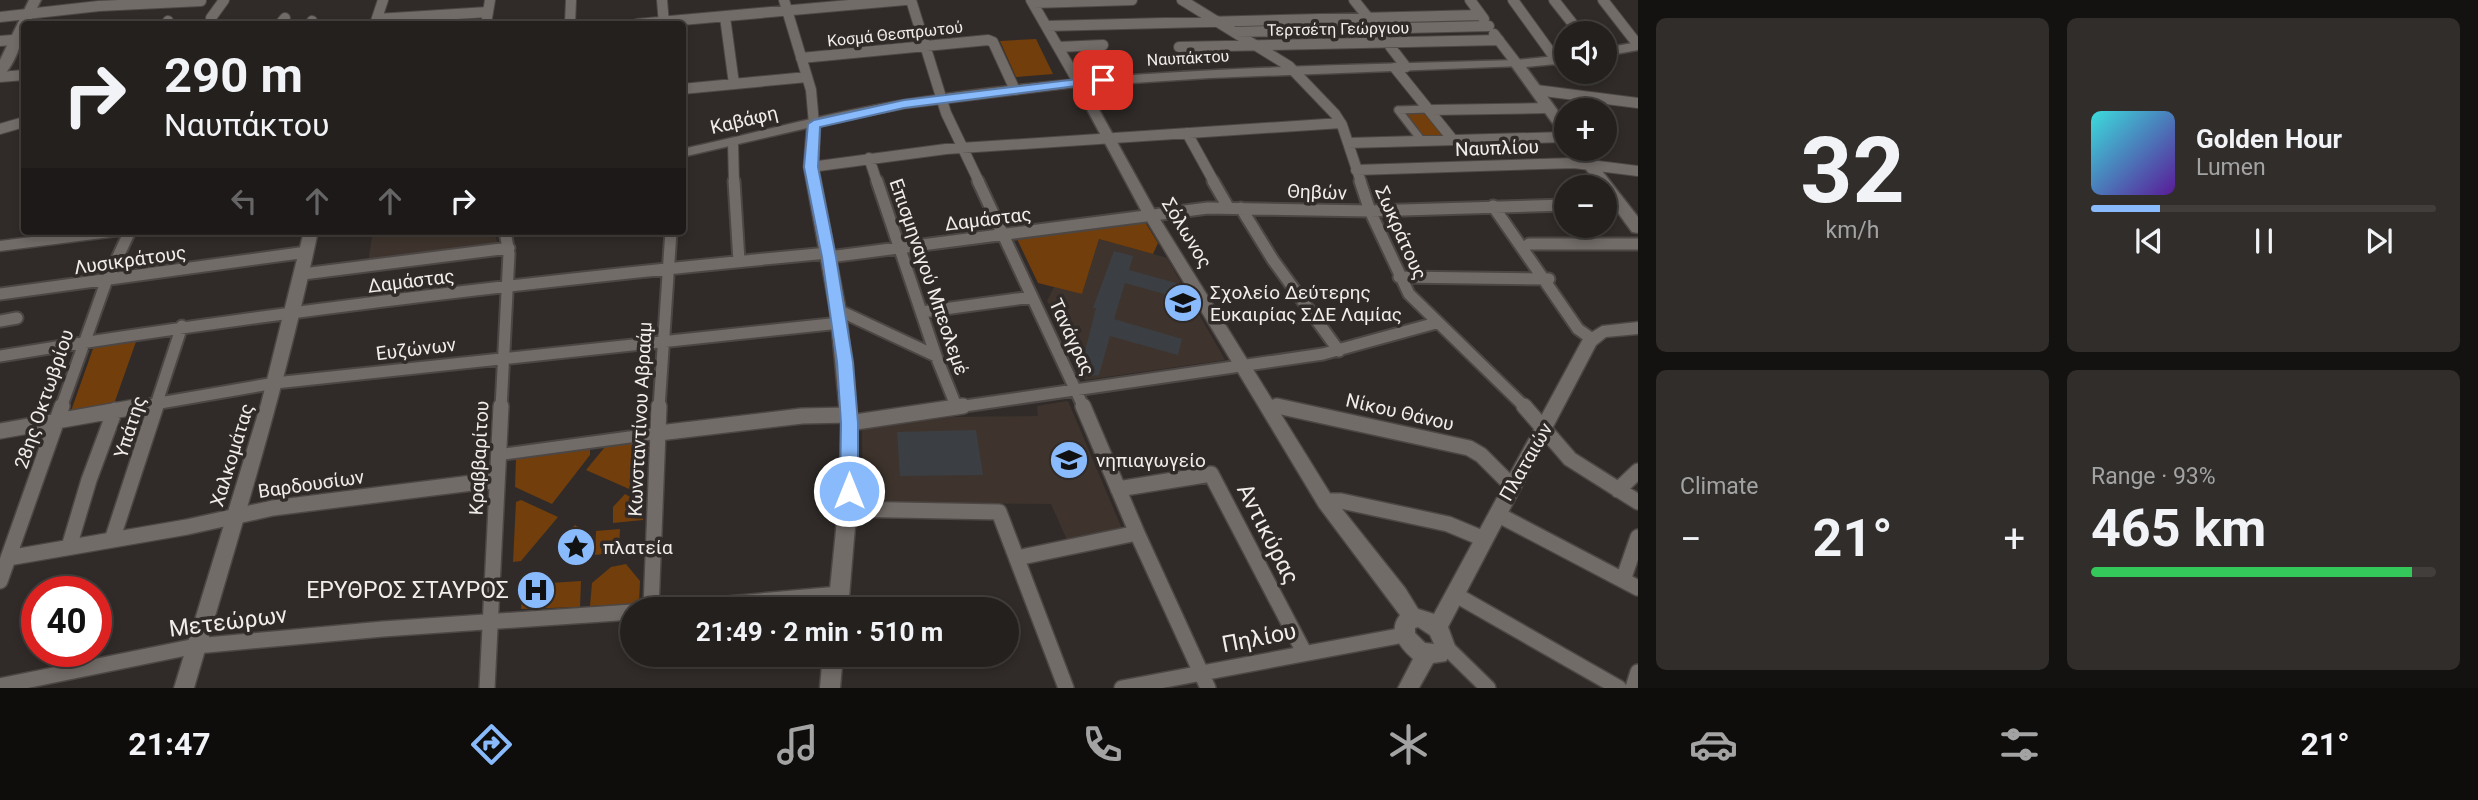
<!DOCTYPE html>
<meta charset="utf-8">
<style>
:root{--surface:#24201e;--page:#302d2b;--text:#f1f3f6;--muted:#a3a3a4;--line:#413e3c;--accent:#89bafc}
body{margin:0;font-family:Roboto,sans-serif;background:var(--page);color:var(--text);height:100vh;display:flex;flex-direction:column;font-size:26px;white-space:nowrap}
*{box-sizing:border-box;margin:0}
p{font-size:23px;color:var(--muted)}
.icon{flex:none;width:38px;height:38px;fill:none;stroke:currentColor;stroke-width:2;stroke-linecap:round;stroke-linejoin:round}
.map{position:relative;flex:1;overflow:hidden}
.drawer{display:flex;flex-direction:column;gap:18px;padding:18px;background:#141210;width:840px}
.drawer>*{flex:none}
.guide{position:absolute;left:21px;top:21px;width:665px;height:214px;border-radius:7px;box-shadow:0 4px 10px #0003,0 0 0 2px var(--line);background:#24201e;color:var(--text);overflow:hidden}
.fabs{position:absolute;left:1554px;top:21px;display:grid;gap:14px}
.fabs a{display:grid;place-items:center;width:63px;height:63px;border-radius:50%;background:var(--surface);box-shadow:0 4px 10px #0003,0 0 0 2px var(--line);font-size:35px}
.speed{position:absolute;left:21px;top:576px;display:flex;gap:14px;font-size:35px;font-weight:700;text-align:center}
.speed>*{display:grid;place-content:center;width:91px;height:91px;border-radius:50%;background:var(--surface);box-shadow:0 4px 10px #0003,0 0 0 2px var(--line);line-height:1}
.speed .limit{border:10px solid #d22;background:#fff;color:#111}
.pin{position:absolute;display:grid;place-items:center;width:60px;height:60px;color:#fff;margin:-30px;border-radius:14px;box-shadow:0 4px 10px #0006}
.me{position:absolute;width:77px;margin:-38px;rotate:0deg;stroke-linejoin:round;filter:drop-shadow(0 0 5px #0008)}
.turn{display:flex;align-items:center;gap:24px;height:147px;padding:0 28px;font-size:32px}
.turn .icon{width:91px;height:91px;stroke-width:2.5}
.turn b{display:block;font-size:49px;line-height:60px}
.lanes{display:flex;align-items:center;height:66px;padding:0 28px;background:#0003;justify-content:center;gap:35px;direction:ltr}
.lanes .off{opacity:.35}
.big{font-size:52px;font-weight:700;line-height:1.1}
.drawer .widget{flex:1;display:flex;flex-direction:column;justify-content:center;gap:10px;min-width:0;padding:0 24px;border-radius:10px;background:var(--page)}
.drawer .dial{align-items:center;gap:0}
.dial b{font-size:91px;line-height:1}
.song{display:flex;align-items:center;gap:21px}
.cover{width:84px;height:84px;border-radius:10px;background:linear-gradient(135deg,hsl(180 70% 55%),hsl(270 70% 35%))}
.played{height:7px;border-radius:4px;background:linear-gradient(90deg,var(--accent) 20%,var(--line) 20%)}
.keys{display:flex;justify-content:space-around;direction:ltr}
.heat{display:flex;justify-content:space-between;align-items:center;font-size:38px;direction:ltr}
.charge{height:10px;border-radius:5px;background:linear-gradient(90deg,#34c759 93%,var(--line) 0)}
.drawer .tiles{flex:1;display:grid;gap:18px;grid-template-columns:repeat(2,1fr)}
.trip{position:absolute;left:620px;top:597px;width:399px;height:70px;border-radius:35px;background:var(--surface);box-shadow:0 4px 10px #0003,0 0 0 2px var(--line);font-weight:700;line-height:70px;text-align:center}
.dock{display:flex;height:112px;justify-content:space-around;align-items:center;background:#0e0d0c;color:var(--muted)}
.dock .icon{width:49px;height:49px}
.dock .selected{color:var(--accent)}
.dock b{font-size:32px;color:var(--text)}
main{display:flex;flex:1;min-height:0}
.map>svg:first-child{display:block}
</style>
<main>
<div class="map">
<svg width="1638" height="688" viewBox="0 0 1638 688">
<rect width="100%" height="100%" fill="#302b28"/>
<path fill="#3e342d" d="M373 231H493L499 246 368 263Z
M1099 239 1167 258 1225 360 1085 380 1047 301 1054 287 1082 294Z
M1068 401 1122 529 1067 540 1051 504 863 502 862 429 952 417 1038 416 1037 406Z"/>
<path fill="#723e0c" d="M1036 39 1053 74 1016 77 1000 41Z
M1425 111 1446 137 1424 138 1404 112Z
M1145 222 1158 243 1153 254 1099 239 1082 294 1038 283 1017 239Z
M138 336 114 404 71 411 95 343Z
M644 438V447H649V450L643 456V464L634 467V480L643 479V491L636 492 586 470 609 442Z
M590 448V455L552 504 515 487 516 458Z
M625 494 644 505 643 520 613 523V507Z
M521 500 558 517 521 561 513 562 516 502Z
M575 525 585 532 583 556 566 557 568 533Z
M620 529 619 546 611 553 595 555 596 531Z
M626 564 640 581 639 604 590 606 592 583 611 567Z
M581 581 580 607 521 609 522 598 549 596 550 583Z"/>
<path fill="#3b3f43" d="M1114 251 1133 256 1129 270 1176 283 1186 300 1125 283 1114 319 1182 339 1178 355 1110 336 1099 375 1084 377 1080 371 1096 308H1093Z
M976 430 983 475 900 476 897 432Z"/>
<g fill="none" stroke-linecap="round" stroke-linejoin="round">
<g stroke="#4c4745" stroke-width="10">
<path id="pedestrian-far1" d="M1398 110 1422 141
M1398 110 1428 109"/>
</g>
<g stroke="#4c4745" stroke-width="15">
<path id="pedestrian" d="M497 455 659 433"/>
</g>
<g stroke="#4c4745" stroke-width="12">
<path id="minor-far2" d="M662 0 664 24
M784 0 811 90 814 124
M911 0 946 113 979 182
M1031 0 1078 82
M1182 0 1289 66 1335 114 1342 125 1361 182
M1354 0 1370 20
M1470 0 1484 19
M1513 0 1557 61
M1554 0 1580 33
M1603 0 1638 45
M1033 3 1132 0
M0 17 99 6 201 1
M725 17 734 84
M211 18 224 0
M377 19 488 12
M166 24 168 21
M280 24 285 18
M310 24 312 21
M375 24 383 0
M486 24 490 0
M570 24 571 0
M637 24 905 0
M1046 26 1481 15
M1235 32 1489 26
M1494 34 1517 64
M1383 37 1406 67
M0 41 24 39
M1058 47 1103 45
M1179 47 1499 40
M801 58 988 40 993 42 1015 90
M1395 68 1453 140
M0 77 24 75
M682 89 807 77
M1536 90 1638 103
M1430 110 1549 108
M0 129 24 122
M1187 133 1214 182
M733 143 734 182
M1348 143 1566 137
M869 158 877 182
M811 167 946 149 1341 123
M1356 170 1574 163 1638 171"/>
</g>
<g stroke="#4c4745" stroke-width="15">
<path id="minor-far1" d="M734 181 739 261
M877 181 936 356 957 408
M978 181 1084 408
M1213 181 1228 207
M1360 181 1370 211 1409 294 1526 408
M1605 205 1620 204
M1493 206 1578 329 1592 339
M1241 208 1273 260 1339 351
M1529 244H1638
M829 257 1208 208 1370 211 1566 205
M303 274 509 248
M1399 277 1549 279
M0 294 307 252
M838 310 936 356
M922 312 1032 297
M0 321 17 318
M0 356C275 311 551 279 828 253
M1266 404 1285 408
M61 408 106 282 130 231
M131 408 275 383 840 323
M155 408 182 326
M501 408 509 254 505 231
M659 408 671 231
M951 408 1323 354 1436 323"/>
</g>
<g stroke="#4c4745" stroke-width="18">
<path id="minor" d="M1083 406 1137 533 1208 688
M1277 406 1469 448 1481 455 1512 486
M1524 406 1570 459 1638 502
M849 423 963 406
M0 431 141 406
M659 433 802 416 849 415
M1118 489 1211 474 1304 652
M1618 490 1638 471
M1325 501H1341L1448 524 1484 539
M847 509 999 512 1066 688
M1497 514 1638 588
M112 540 156 406
M69 547 89 480 115 410
M8 558 187 527 273 508 496 480
M1017 558 1137 533
M1623 580 1638 537
M0 581 62 406
M1456 595 1619 688
M651 609 659 406
M671 609 839 594
M1445 646 1488 688
M0 686 196 646 383 629 632 612
M487 688 501 406
M1122 688 1404 635
M1633 688 1638 672"/>
</g>
<g stroke="#4c4745" stroke-width="3">
<path id="tertiary" d="M1517 60 1523 64 1521 66 1210 78 1086 86 1158 216 1331 495 1405 588 1418 609 1434 614 1584 337 1602 326 1638 322V334L1606 337 1596 345 1448 627 1455 646 1446 661 1433 663 1419 688H1398L1413 659C1400 647 1387 632 1400 615L1319 507 1144 216 1075 87 905 108 820 125 818 167 846 310 857 423 858 491 848 609H828L840 491 841 423 830 310 804 167 807 128 682 157V149C757 133 830 112 905 100 1107 68 1312 66 1517 60ZM1418 627 1430 635 1434 644 1425 643 1415 633V628Z
M79 231H125L118 236 0 251V241Z
M304 231H318C286 386 238 536 194 688H174L261 404Z
M823 654H843L840 688H820Z"/>
</g>
<g stroke="#4c4745" stroke-width="3">
<path id="secondary" d="M29 0H41L29 24H24C24 39 13 71 0 77V60Z
M1638 42V50L1605 56V48Z
M1566 55V63L1526 67 1566 122V136L1561 135 1510 64 1517 60Z
M1571 149H1585L1638 217V233L1632 232 1605 195V187H1599Z"/>
</g>
<use href="#pedestrian-far1" stroke="#726c68" stroke-width="7"/>
<use href="#pedestrian" stroke="#726c68" stroke-width="11"/>
<use href="#minor-far2" stroke="#726c68" stroke-width="10"/>
<use href="#minor-far1" stroke="#726c68" stroke-width="11"/>
<use href="#minor" stroke="#726c68" stroke-width="15"/>
<use href="#tertiary" fill="#726c68" fill-rule="evenodd"/>
<use href="#secondary" fill="#726c68" fill-rule="evenodd"/>
</g>
<path fill="#89bafc" stroke="#5979a4" stroke-width="2" d="M1103 76 1109 80 1107 82 904 108 820 127 818 167 836 257 853 362 858 423V491L855 497 849 499 843 497 840 491 841 423 837 362 822 257 804 167 808 124 814 120 904 100Z"/>
<defs>
<g id="school-disc" transform="scale(2.0125)"><circle r="9.5" fill="#89bafc" stroke="#302b28"/><path d="M0-5L7-2L0 1L-7-2ZM-4 1L0 2.5L4 1V4Q0 6-4 4Z" fill="#111"/></g>
<g id="sight-disc" transform="scale(2.0125)"><circle r="9.5" fill="#89bafc" stroke="#302b28"/><path d="M0-6L1.8-2.2L6-1.7L2.9 1.2L3.7 5.4L0 3.3L-3.7 5.4L-2.9 1.2L-6-1.7L-1.8-2.2Z" fill="#111"/></g>
<g id="hospital-disc" transform="scale(2.0125)"><circle r="9.5" fill="#89bafc" stroke="#302b28"/><path d="M-5-5h3v3.5h4V-5h3V5h-3V1.5h-4V5h-3Z" fill="#111"/></g>
</defs>
<g fill-rule="evenodd">
<use href="#school-disc" x="1183" y="303"/>
<use href="#school-disc" x="1069" y="460"/>
<use href="#sight-disc" x="576" y="547"/>
<use href="#hospital-disc" x="536" y="590"/>
</g>
<g text-anchor="middle" dominant-baseline="central" stroke-width="7" stroke-linejoin="round" paint-order="stroke">
<g font-size="16" fill="#f0edeb" stroke="#302b28">
<text transform="translate(1338 29) rotate(-1)">Τερτσέτη Γεώργιου</text>
<text transform="translate(895 34) rotate(-6)">Κοσμά Θεσπρωτού</text>
<text transform="translate(1188 58) rotate(-3)">Ναυπάκτου</text>
</g>
<g font-size="19" fill="#f0edeb" stroke="#302b28">
<text transform="translate(744 120) rotate(-13)">Καβάφη</text>
<text transform="translate(1497 148) rotate(-2)">Ναυπλίου</text>
<text transform="translate(1317 192) rotate(2)">Θηβών</text>
<text transform="translate(988 219) rotate(-7)">Δαμάστας</text>
<text transform="translate(1187 233) rotate(59)">Σόλωνος</text>
<text transform="translate(1401 233) rotate(66)">Σωκράτους</text>
<text transform="translate(130 260) rotate(-8)">Λυσικράτους</text>
<text transform="translate(929 277) rotate(71)">Επισμηναγού Μπεσλεμέ</text>
<text transform="translate(411 281) rotate(-7)">Δαμάστας</text>
<text transform="translate(1072 337) rotate(65)">Τανάγρας</text>
<text transform="translate(416 349) rotate(-7)">Ευζώνων</text>
<text transform="translate(44 399) rotate(-71)">28ης Οκτωβρίου</text>
<text transform="translate(1400 412) rotate(13)">Νίκου Θάνου</text>
<text transform="translate(640 419) rotate(-87)">Κωνσταντίνου Αβραάμ</text>
<text transform="translate(130 427) rotate(-72)">Υπάτης</text>
<text transform="translate(232 455) rotate(-73)">Χαλκομάτας</text>
<text transform="translate(479 458) rotate(-87)">Κραββαρίτου</text>
<text transform="translate(1526 462) rotate(-60)">Πλαταιών</text>
<text transform="translate(311 484) rotate(-8)">Βαρδουσίων</text>
</g>
<g font-size="19" fill="#f0edeb" stroke="#302b28" text-anchor="start">
<text x="1210" y="292">Σχολείο Δεύτερης<tspan x="1210" dy="22">Ευκαιρίας ΣΔΕ Λαμίας</tspan></text>
<text x="1096" y="460">νηπιαγωγείο</text>
<text x="603" y="547">πλατεία</text>
</g>
<g font-size="23" fill="#f0edeb" stroke="#302b28">
<text transform="translate(1268 534) rotate(63)">Αντικύρας</text>
<text transform="translate(228 622) rotate(-7)">Μετεώρων</text>
<text transform="translate(1259 638) rotate(-11)">Πηλίου</text>
</g>
<g font-size="23" fill="#f0edeb" stroke="#302b28" text-anchor="end">
<text x="509" y="590">ΕΡΥΘΡΟΣ ΣΤΑΥΡΟΣ</text>
</g>
</g>
</svg>
<div class="fabs">
<a><svg class="icon" aria-label="sound" viewBox="0 0 24 24"><path d="M4 9h4l5-4v14l-5-4H4zM17 9q2 3 0 6"/></svg></a>
<a>+</a>
<a>−</a>
</div>
<div class="speed"><div class="limit">40</div></div>
<div class="pin" style="left:1103px;top:80px;background:#d93025"><svg class="icon" aria-label="arrive" viewBox="0 0 24 24"><path d="M6 21V4h12l-3 4 3 4H6"/></svg></div>
<svg class="me" style="left:849px;top:491px" viewBox="-20 -20 40 40"><circle r="17" fill="#89bafc" stroke="#fff" stroke-width="3"/><path d="M0-11L8 9 0 5-8 9z" fill="#fff"/></svg>
<div class="trip">21:49 · 2 min · 510 m</div>
<div class="guide">
<div class="turn"><svg class="icon" aria-label="right" viewBox="0 0 24 24"><path d="M7 20v-9h11M14 6l5 5-5 5"/></svg><div><b>290 m</b>Ναυπάκτου</div></div>
<div class="lanes"><svg class="icon off" aria-label="left" viewBox="0 0 24 24"><path d="M17 20v-9H6M10 6l-5 5 5 5"/></svg><svg class="icon off" aria-label="ahead" viewBox="0 0 24 24"><path d="M12 20V5M6 11l6-6 6 6"/></svg><svg class="icon off" aria-label="ahead" viewBox="0 0 24 24"><path d="M12 20V5M6 11l6-6 6 6"/></svg><svg class="icon" aria-label="right" viewBox="0 0 24 24"><path d="M7 20v-9h11M14 6l5 5-5 5"/></svg></div>
</div>
</div>
<section class="drawer">
<div class="tiles">
<div class="widget dial"><b>32</b><p>km/h</p></div>
<div class="widget">
<div class="song"><i class="cover"></i><div><b>Golden Hour</b><p>Lumen</p></div></div>
<div class="played"></div>
<div class="keys"><svg class="icon" aria-label="previous" viewBox="0 0 24 24"><path d="M18 5L8 12l10 7zM5 5v14"/></svg><svg class="icon" aria-label="pause" viewBox="0 0 24 24"><path d="M8 5v14M16 5v14"/></svg><svg class="icon" aria-label="next" viewBox="0 0 24 24"><path d="M6 5l10 7-10 7zM19 5v14"/></svg></div>
</div>
<div class="widget"><p>Climate</p>
<div class="heat"><a>−</a><b class="big">21°</b><a>+</a></div>
</div>
<div class="widget"><p>Range · 93%</p><b class="big">465 km</b><div class="charge"></div></div>
</div>
</section>
</main>
<nav class="dock">
<b>21:47</b>
<svg class="icon selected" aria-label="directions" viewBox="0 0 24 24"><path d="M12 3l9 9-9 9-9-9zM9 14v-3h6M13 9l2 2-2 2"/></svg>
<svg class="icon" aria-label="music" viewBox="0 0 24 24"><path d="M9 18V5l10-2v13"/><circle cx="6" cy="18" r="3"/><circle cx="16" cy="16" r="3"/></svg>
<svg class="icon" aria-label="phone" viewBox="0 0 24 24"><path d="M5 4h4l2 5-3 2q2 4 5 5l2-3 5 2v4C11 20 4 13 5 4z"/></svg>
<svg class="icon" aria-label="climate" viewBox="0 0 24 24"><path d="M12 3v18M4 7l16 10M4 17L20 7"/></svg>
<svg class="icon" aria-label="car" viewBox="0 0 24 24"><path d="M5 17H2v-5l4-1 3-4h7l3 4 3 1v5h-3M9 17h6M6 11h13"/><circle cx="7" cy="17" r="2"/><circle cx="17" cy="17" r="2"/></svg>
<svg class="icon" aria-label="filters" viewBox="0 0 24 24"><path d="M4 7h16M4 17h16"/><circle cx="9" cy="7" r="2"/><circle cx="15" cy="17" r="2"/></svg>
<b>21°</b>
</nav>
